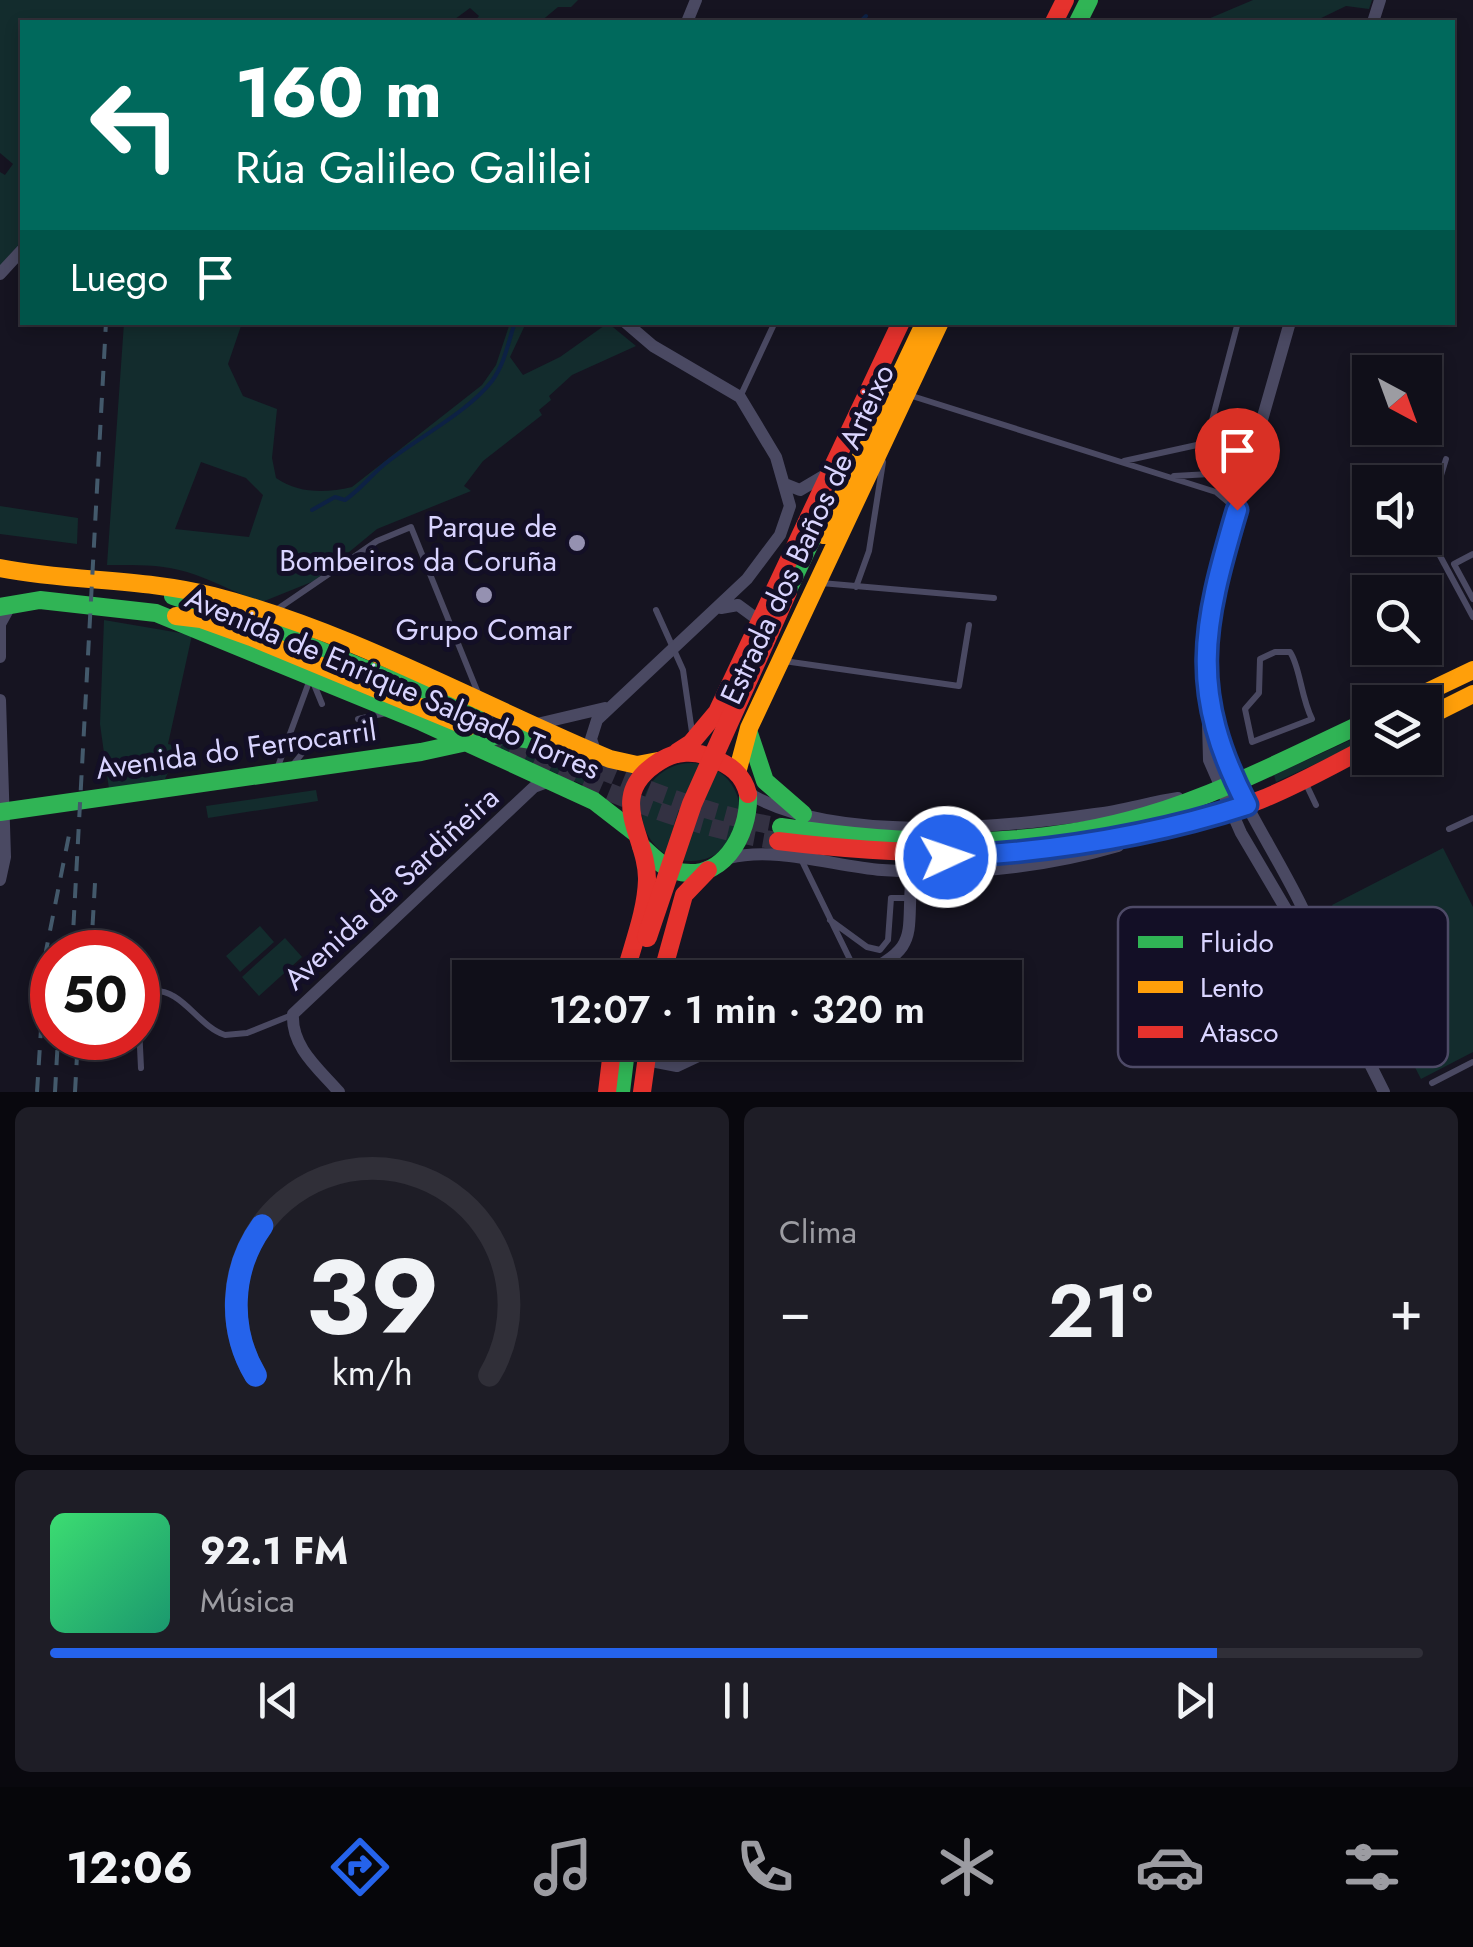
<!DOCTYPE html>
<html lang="es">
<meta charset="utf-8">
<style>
:root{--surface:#100f19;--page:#1e1d26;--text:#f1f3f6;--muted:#9c9ca2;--line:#302f38;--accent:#2563eb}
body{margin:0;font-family:Jost,sans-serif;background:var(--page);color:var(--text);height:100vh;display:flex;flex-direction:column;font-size:38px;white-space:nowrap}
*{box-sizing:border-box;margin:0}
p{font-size:32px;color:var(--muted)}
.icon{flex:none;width:55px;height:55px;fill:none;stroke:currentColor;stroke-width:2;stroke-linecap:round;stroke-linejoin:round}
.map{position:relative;height:1092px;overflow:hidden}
.drawer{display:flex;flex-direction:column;gap:15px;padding:15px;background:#09080e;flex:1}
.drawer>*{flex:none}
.top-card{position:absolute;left:20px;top:20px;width:1435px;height:305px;border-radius:0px;box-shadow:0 5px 15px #0003,0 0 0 2px var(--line);background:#00695c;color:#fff;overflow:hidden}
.needle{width:65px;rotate:139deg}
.fabs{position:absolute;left:1352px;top:355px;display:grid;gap:20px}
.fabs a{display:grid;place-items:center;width:90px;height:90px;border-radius:0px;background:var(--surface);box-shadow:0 5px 15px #0003,0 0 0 2px var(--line);font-size:50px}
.speed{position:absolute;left:30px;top:930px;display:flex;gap:20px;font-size:50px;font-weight:700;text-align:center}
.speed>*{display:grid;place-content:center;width:130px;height:130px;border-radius:50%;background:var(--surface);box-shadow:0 5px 15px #0003,0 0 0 2px var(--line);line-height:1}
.speed .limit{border:15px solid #d22;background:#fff;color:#111}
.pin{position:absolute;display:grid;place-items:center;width:85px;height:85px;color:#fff;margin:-102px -42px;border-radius:50% 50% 50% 0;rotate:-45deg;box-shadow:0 0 10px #0007}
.pin .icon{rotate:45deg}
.me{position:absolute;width:110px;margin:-55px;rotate:87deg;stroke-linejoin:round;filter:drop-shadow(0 0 8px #0008)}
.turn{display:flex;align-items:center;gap:35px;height:210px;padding:0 50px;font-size:45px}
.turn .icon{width:130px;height:130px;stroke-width:2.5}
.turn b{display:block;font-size:70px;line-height:85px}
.then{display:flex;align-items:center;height:95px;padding:0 50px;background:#0003;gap:20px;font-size:38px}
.big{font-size:75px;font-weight:600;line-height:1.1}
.drawer .card{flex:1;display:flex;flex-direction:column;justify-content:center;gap:15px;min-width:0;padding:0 35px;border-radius:15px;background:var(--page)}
.drawer .dial{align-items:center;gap:0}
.dial svg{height:260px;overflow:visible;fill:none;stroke:var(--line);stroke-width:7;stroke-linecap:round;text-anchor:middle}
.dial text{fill:var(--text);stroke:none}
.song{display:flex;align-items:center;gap:30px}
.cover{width:120px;height:120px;border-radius:15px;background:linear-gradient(135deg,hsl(140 70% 55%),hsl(160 70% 35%))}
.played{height:10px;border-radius:5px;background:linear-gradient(90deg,var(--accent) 85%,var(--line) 85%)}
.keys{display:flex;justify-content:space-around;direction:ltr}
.heat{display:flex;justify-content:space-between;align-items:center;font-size:55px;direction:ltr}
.drawer .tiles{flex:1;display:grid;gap:15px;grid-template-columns:1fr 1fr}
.card:last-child{grid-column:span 2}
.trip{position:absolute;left:452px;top:960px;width:570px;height:100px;border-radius:0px;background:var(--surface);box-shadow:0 5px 15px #0003,0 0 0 2px var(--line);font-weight:600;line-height:100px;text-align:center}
.tab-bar{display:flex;height:160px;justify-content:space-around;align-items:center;background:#06060a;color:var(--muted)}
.tab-bar .icon{width:70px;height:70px}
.tab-bar .active{color:var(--accent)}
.tab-bar b{font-size:45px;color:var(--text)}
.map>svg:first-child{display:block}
</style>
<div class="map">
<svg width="1473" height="1092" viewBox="0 0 1473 1092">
<rect width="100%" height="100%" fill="#161421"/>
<path fill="#132c2d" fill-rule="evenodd" d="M0 0H578L571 7H558L540 22H474L479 16 470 8 451 22H22V241L0 266V172L5 175 13 164 0 153Z
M1253 0H1372L1369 9 1346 6 1313 22H1201Z
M124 323H242L228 364 243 396 277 409 272 458 276 478C299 494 326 493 352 487L482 385 496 365 510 323H526L510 357 523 375 560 357 608 323 636 346 572 375 549 396 551 400 539 410 542 415 483 461 464 486 471 491 377 529 314 581 262 602C237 594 211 579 187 572 161 564 134 565 107 565ZM201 462 246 478 263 495 249 537 175 529Z
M0 506 78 518 77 544 0 534Z
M104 620 192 635 168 744 180 747 165 779 109 789 100 724Z
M1370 731V739L1276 782 1274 775Z
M504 740 574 755 603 768 595 790 488 744Z
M642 812a49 49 0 1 1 98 0a49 49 0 1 1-98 0Z
M316 790 318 801 208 818 206 806Z
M1443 848 1473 907V1052L1421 1079 1332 905Z
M260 926 274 942 240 972 226 956Z
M285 938 302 957 259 996 242 977Z"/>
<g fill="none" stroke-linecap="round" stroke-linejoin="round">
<path stroke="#0d2144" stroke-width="4" d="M860 22 866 16
M312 510 335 497 345 500C361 489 371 475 386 463 417 438 467 413 492 381 505 363 508 343 515 322"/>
<path stroke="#333142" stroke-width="18" stroke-dasharray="18 9" stroke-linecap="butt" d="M475 714C575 758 673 809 781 827
M486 736C585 782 669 825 778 841"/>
<path stroke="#4a4962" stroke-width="6" d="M912 396 1216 492 1234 507
M740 397 775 322
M1446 459 1425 528 1473 617
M1124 461 1206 443 1238 322
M1174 476 1246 472
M1473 554 1454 564 1473 599
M821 583 994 598
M856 587 869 551 883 462
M279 608 377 541 411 527 478 693
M656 610 683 670 692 732
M1275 652H1290C1300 666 1301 698 1312 719L1252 742 1245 709 1259 693 1260 659Z
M784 661 959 686 969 625
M313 682 322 704
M358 719 386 713
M292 766 308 746
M277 769 309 682
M1306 784 1316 805
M1449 829 1473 818
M802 861 858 976
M830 920 867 947 880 950 888 940 891 898H909
M141 1068 138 1005 150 991C182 987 197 1026 225 1035L247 1033 292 1015
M1432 1083 1473 1062"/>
<path stroke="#4a4962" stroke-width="12" d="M687 22 696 0
M1373 22 1380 0
M0 274 22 250
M1290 322 1222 560 1206 647 1209 760 1241 833 1329 982 1384 1092
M785 484 800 490 827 474
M721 608 738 605 757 619
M0 657V624L10 606
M0 700 5 857 0 880
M1210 716C1233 805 1299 877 1325 965
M537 724 605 708
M596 754 591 739 597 720 747 579 780 535 790 506 776 457 740 397 653 346 625 322
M748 793C832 844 1000 828 1095 814 1123 811 1150 802 1178 798
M729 858C775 846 834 866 882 870 960 876 1042 868 1118 846
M855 978C924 946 905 937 912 871
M646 1060 677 1066 728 1042
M339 1092C319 1069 291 1047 293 1014L534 787 550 781"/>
<path stroke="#30b455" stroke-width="18" d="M1078 22 1089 0
M787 592 822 518
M173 596 254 623 475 714
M0 607 40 600 156 613 422 722 594 801 634 832
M749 733 765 781 803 814
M0 812 421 752 499 735 557 744
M781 827C903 845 1026 851 1145 816 1223 793 1296 754 1370 720
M641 846C650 854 662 867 673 870 721 886 750 835 748 794
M621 1092 627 1042"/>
<path stroke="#ff9f0a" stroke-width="18" d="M824 535 925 322
M0 568C70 582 144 578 213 596 352 632 478 704 610 759L637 765 658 761
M176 616 201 619 251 637 468 727
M1406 702 1473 670
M1425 718 1473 694
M737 773 749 728 940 322"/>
<path stroke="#e5322d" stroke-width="18" d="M1054 22 1065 0
M677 752 691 743 717 712 901 322
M778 841C940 861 1106 860 1260 800 1298 785 1334 764 1370 746
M624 978C632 946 646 913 647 880 648 836 603 796 660 761 676 751 695 750 712 758 730 765 743 774 748 794
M661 978 684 895 708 870
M607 1092 613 1042
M642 1092 649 1042"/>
<path stroke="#43596b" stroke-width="4" stroke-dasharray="15 12" stroke-linecap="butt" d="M72 952 106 322
M91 952 95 883
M37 1092 46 951 70 830
M55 1092 58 1038
M75 1092 78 1038"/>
<path stroke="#e5322d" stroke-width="20" d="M647 937 692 804 787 592"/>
</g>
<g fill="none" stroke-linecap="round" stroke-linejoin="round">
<g stroke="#184099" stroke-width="25">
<path id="route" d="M946 857C1048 852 1149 837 1247 805 1188 691 1202 628 1237 510"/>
</g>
<use href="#route" stroke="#2563eb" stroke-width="18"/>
</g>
<g fill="#9591b1" stroke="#130f26" stroke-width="4">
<circle cx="577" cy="543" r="10"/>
<circle cx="484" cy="595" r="10"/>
</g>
<g text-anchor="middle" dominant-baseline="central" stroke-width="10" stroke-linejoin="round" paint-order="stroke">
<g font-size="30" fill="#d9d4ff" stroke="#130f26" text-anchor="end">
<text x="557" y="526">Parque de<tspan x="557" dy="34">Bombeiros da Coruña</tspan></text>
<text x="484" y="629" text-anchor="middle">Grupo Comar</text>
</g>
<g font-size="30" fill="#d9d4ff" stroke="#130f26">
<text transform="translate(807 534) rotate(-65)">Estrada dos Baños de Arteixo</text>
<text transform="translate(393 683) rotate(23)">Avenida de Enrique Salgado Torres</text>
<text transform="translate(236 749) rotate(-8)">Avenida do Ferrocarril</text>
<text transform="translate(391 888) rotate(-43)">Avenida da Sardiñeira</text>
</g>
</g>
<rect x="1118" y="907" width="330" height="160" rx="15" fill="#130f26" stroke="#4e4a67" stroke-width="2.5"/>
<rect x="1138" y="936" width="45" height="12" fill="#30b455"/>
<rect x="1138" y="981" width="45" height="12" fill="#ff9f0a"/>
<rect x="1138" y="1026" width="45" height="12" fill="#e5322d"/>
<g font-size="28" fill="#d9d4ff">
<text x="1200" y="952">Fluido</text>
<text x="1200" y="997">Lento</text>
<text x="1200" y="1042">Atasco</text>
</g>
</svg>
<div class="fabs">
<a><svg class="needle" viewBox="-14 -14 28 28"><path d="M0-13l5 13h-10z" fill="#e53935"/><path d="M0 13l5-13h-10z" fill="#9c9ca2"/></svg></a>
<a><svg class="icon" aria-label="sound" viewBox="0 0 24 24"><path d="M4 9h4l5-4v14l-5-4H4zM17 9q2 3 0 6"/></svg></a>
<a><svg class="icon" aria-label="search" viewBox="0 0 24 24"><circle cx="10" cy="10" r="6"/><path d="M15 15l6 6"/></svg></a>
<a><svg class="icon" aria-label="layers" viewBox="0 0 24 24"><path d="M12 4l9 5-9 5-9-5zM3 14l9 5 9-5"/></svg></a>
</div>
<div class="speed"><div class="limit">50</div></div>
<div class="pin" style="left:1237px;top:510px;background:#d93025"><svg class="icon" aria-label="arrive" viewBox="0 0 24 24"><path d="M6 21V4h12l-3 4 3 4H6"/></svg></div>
<svg class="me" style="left:946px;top:857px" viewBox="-20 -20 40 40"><circle r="17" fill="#2563eb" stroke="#fff" stroke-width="3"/><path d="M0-11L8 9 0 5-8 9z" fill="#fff"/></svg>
<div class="trip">12:07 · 1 min · 320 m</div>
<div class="top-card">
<div class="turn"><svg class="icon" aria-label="left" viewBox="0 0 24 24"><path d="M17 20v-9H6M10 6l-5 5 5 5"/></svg><div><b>160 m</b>Rúa Galileo Galilei</div></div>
<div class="then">Luego<svg class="icon" aria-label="arrive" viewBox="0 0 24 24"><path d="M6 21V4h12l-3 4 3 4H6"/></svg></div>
</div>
</div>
<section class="drawer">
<div class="tiles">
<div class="card dial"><svg viewBox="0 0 100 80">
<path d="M14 69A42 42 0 1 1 86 69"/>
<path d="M14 69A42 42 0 0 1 16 23" stroke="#2563eb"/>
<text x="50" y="56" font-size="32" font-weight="700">39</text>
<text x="50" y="72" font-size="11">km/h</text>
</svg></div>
<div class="card"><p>Clima</p>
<div class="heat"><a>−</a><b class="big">21°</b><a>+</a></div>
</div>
<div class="card">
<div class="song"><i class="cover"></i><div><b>92.1 FM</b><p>Música</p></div></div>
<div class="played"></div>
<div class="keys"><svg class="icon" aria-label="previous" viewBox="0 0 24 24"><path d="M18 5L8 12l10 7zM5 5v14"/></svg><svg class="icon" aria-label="pause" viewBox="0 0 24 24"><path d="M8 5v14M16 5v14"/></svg><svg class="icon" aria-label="next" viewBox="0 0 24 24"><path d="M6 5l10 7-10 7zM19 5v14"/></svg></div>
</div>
</div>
</section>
<nav class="tab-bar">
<b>12:06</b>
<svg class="icon active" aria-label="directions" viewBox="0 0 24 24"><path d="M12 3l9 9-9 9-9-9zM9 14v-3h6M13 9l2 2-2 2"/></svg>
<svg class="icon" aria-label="music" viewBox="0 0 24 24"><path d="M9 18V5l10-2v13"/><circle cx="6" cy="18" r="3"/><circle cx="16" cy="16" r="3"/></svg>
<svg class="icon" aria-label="phone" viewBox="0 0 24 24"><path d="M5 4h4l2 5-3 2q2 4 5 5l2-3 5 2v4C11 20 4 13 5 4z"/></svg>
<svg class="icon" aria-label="climate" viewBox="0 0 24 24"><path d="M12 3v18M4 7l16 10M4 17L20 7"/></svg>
<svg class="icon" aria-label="car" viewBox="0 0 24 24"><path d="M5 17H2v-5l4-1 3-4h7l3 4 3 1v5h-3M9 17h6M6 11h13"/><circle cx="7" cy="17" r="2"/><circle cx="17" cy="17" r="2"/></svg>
<svg class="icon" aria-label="filters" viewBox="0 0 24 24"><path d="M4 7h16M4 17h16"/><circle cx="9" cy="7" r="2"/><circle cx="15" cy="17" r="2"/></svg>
</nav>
